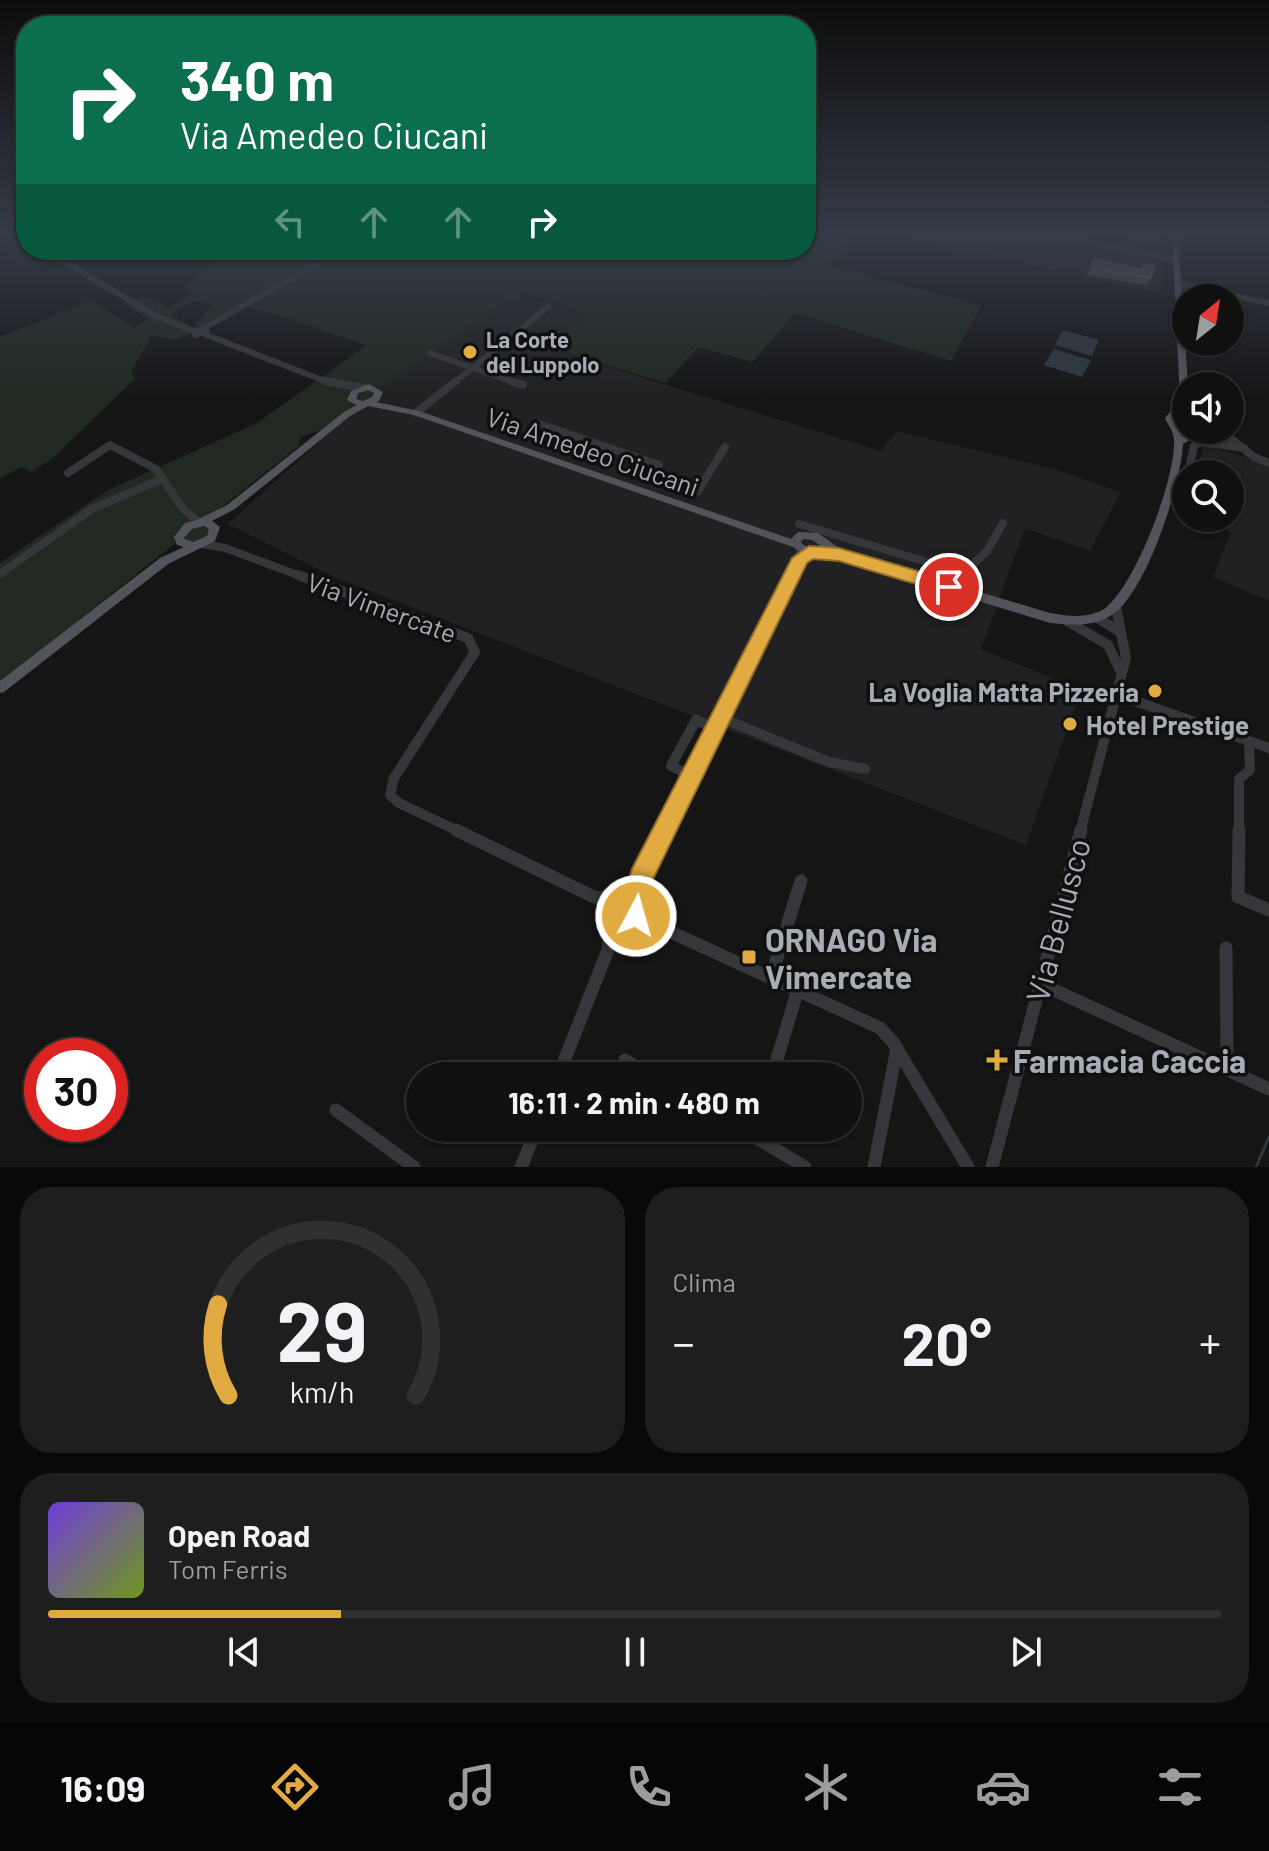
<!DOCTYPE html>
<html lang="it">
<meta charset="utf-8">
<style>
:root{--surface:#101010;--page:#1e1e1e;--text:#f1f3f6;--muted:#9c9d9f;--line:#303030;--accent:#e2ab41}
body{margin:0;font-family:Barlow,sans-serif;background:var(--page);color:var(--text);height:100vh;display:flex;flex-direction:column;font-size:30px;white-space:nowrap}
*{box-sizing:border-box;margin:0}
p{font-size:26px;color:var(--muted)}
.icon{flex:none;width:44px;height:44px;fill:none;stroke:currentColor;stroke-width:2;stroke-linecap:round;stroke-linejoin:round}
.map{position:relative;height:1167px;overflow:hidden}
.side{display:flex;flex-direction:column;gap:20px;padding:20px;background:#090909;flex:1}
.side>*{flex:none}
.hud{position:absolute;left:16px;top:16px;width:800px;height:244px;border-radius:32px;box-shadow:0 2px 6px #0004,0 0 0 2px var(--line);background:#0b6e4f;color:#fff;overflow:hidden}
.needle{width:52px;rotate:30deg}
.buttons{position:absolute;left:1172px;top:284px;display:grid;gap:16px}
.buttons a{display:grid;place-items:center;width:72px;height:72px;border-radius:50%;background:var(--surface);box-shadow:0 2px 6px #0004,0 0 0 2px var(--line);font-size:40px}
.speed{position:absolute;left:24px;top:1038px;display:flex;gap:16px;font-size:40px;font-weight:700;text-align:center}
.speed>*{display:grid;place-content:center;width:104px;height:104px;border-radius:50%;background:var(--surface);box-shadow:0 2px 6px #0004,0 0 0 2px var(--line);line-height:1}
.speed .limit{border:12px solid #d22;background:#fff;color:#111}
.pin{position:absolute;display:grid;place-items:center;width:68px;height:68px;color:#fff;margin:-34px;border:4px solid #fff;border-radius:50%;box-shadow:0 2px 8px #0007}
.me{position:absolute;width:88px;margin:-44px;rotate:6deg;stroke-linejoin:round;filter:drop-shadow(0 0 6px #0008)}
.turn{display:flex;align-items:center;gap:28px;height:168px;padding:0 32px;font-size:36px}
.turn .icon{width:104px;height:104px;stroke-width:2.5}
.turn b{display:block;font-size:56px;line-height:68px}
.lanes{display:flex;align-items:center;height:76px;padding:0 32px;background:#0003;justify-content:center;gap:40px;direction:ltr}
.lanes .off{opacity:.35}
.big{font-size:60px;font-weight:700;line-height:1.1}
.side .widget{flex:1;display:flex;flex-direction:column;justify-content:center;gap:12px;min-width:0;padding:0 28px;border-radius:32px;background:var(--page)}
.side .dial{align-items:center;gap:0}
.dial svg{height:208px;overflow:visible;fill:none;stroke:var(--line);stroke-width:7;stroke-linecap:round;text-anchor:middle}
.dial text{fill:var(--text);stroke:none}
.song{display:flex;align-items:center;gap:24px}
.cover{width:96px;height:96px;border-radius:12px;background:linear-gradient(135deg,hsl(260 70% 55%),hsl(80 70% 35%))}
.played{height:8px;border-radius:4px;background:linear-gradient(90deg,var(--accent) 25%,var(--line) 25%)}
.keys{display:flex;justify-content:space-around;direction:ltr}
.heat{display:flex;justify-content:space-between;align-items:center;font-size:44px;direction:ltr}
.side .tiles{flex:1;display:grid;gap:20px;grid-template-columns:1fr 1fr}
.widget:last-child{grid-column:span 2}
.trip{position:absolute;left:406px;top:1062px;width:456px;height:80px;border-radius:40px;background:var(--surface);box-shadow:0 2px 6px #0004,0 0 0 2px var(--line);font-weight:700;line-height:80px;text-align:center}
.tabs{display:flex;height:128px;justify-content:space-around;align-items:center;background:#060606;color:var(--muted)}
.tabs .icon{width:56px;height:56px}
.tabs .current{color:var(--accent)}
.tabs b{font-size:36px;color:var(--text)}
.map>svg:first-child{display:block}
</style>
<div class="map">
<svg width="1269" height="1167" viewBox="0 0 1269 1167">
<rect width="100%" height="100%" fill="#151516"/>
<path fill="#212123" d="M883 233H1053L1126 249 1128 233H1165L1162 294Z
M507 292 599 318 561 352 576 357 881 451 897 431 1054 469 1121 492 1090 551 1025 528 981 649 1081 690 1026 845 334 577 228 524 382 385Z
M1204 445 1269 464V601L1213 577 1231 532 1199 518H1230V474H1195Z"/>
<path fill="#212922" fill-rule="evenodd" d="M806 233H855L828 265 981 306 951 361 795 313 752 362 698 347 666 383 549 348 589 315 521 293 386 385 375 388V396L324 429 301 437 298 447 200 524 210 528 207 537 193 543 183 537 0 683V563L108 490 257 423 367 345 244 305 177 340 152 335 131 372 135 379 53 458 32 472 21 467 0 479V337L91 300 134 328 149 319 122 303C139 295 155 296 167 308L193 294 184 287 216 262 219 250H806ZM194 300 212 305 192 328 171 315Z"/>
<path fill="#2f373e" d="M1063 330 1099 340 1092 356 1055 345Z
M1054 349 1091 360 1082 377 1044 365Z"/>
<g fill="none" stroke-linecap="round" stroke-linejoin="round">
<path stroke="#2f373e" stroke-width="3" d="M1256 1167 1269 1137"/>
<path stroke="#36373b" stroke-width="6" d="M15 233 26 240
M1045 233 1176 260
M44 250 158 317 194 331
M1178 284 1269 303
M204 328 342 250
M194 331H207L195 335Z
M204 334 330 383
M430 353 516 383
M454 383 549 306"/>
<path stroke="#36373b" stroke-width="8" d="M325 381 364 388
M510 381 523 385
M416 413 456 381
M539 424 659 465
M1220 430 1254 457 1269 463
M68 473 110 445 156 469 183 509 199 522
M1188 474 1194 446 1200 442 1244 448
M670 486 698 491 725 447
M1180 508 1186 484
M799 524 964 573
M202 544 225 548 303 577
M0 574 92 509 162 479
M790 577 800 558V549
M960 577 987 551 1003 523"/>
<path stroke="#36373b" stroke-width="10" d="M298 575 468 638 475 652 394 778 390 795 399 803 460 832
M949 587 962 575
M1096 617 1120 632
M1067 621 1108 645 1120 670
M1115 694 1269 748
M719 717 829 762 865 769
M690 775 671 766 696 720 714 728
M663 832 791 575
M1080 832 1126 658 1116 607
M1239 832V779L1250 770 1249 741"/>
<path stroke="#36373b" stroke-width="13" d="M456 830 594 897 631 901C643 923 621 935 608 950
M1239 830 1238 897 1269 910
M618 900 611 908V919L619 927 630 925
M633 904 640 878 664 830
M635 906 662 928 880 1028 893 1042 968 1167
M1226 948 1227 1070
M771 977 801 881
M1041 984 1269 1089
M625 1060 652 1076
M558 1076 608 950 611 920
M772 1076 798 989
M336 1110 414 1167
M740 1128 805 1167
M521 1167 537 1128
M874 1167 897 1048
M992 1167 1081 830"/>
<path fill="#52545a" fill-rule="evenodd" d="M1172 233H1178L1188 386H1186V410L1181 409 1173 418 1183 437 1196 430H1207L1183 444C1181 484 1146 596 1110 616 1092 627 1070 625 1050 623L839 558 807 556 793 547 414 415 368 406 350 416 235 509 212 521 220 527 215 541 168 564 4 692 0 693V681L160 558 184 547 177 545 174 537 185 523 197 520 227 505 344 412 357 405 347 400 351 391 369 384 383 392 379 401 376 402 419 411 791 539 798 532 818 533 843 551 1050 613C1067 616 1089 619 1104 609 1135 587 1176 478 1174 440 1174 432 1168 425 1165 418L1180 400ZM368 390 374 393 372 397 363 401 356 399 358 393ZM204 526 209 529 207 536 193 542 185 539 184 538 192 529ZM804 539 812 540 825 549 809 548 802 544 801 541Z"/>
</g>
<path fill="#4b4c51" d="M1095 259 1141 269 1144 264 1151 278 1147 285 1086 275Z"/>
<path fill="#55575b" stroke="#626469" stroke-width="2" d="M1095 259 1142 270 1144 264 1155 266 1151 278 1090 268Z"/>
<linearGradient id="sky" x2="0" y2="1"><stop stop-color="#0c0c0c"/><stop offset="0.59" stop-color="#353b47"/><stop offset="1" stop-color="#353b47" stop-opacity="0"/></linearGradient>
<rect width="1269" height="397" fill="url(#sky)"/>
<path fill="#e2ab41" stroke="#936f2a" stroke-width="2" d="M809 546 839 548 956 582 958 587 949 594 839 561 813 559 807 563 652 881 645 925 636 928 627 925 621 904 632 869 792 558Z"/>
<g fill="#e2ab41" stroke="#101011" stroke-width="3">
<circle cx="470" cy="352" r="8"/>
<circle cx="1155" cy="691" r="8"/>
<circle cx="1070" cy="724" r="8"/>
<rect x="741" y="949" width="16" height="16" rx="4"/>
<path d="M993 1048h8v8h8v8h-8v8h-8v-8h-8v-8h8z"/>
</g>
<g text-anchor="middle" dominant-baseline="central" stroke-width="7" stroke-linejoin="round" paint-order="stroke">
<g font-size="22" font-weight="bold" fill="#a8acb5" stroke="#101011" text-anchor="start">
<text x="486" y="339">La Corte<tspan x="486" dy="25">del Luppolo</tspan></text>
</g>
<g font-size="26" fill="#a8acb5" stroke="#101011">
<text transform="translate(593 451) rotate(19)">Via Amedeo Ciucani</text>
<text transform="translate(382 607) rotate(20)">Via Vimercate</text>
</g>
<g font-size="26" font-weight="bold" fill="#a8acb5" stroke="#101011" text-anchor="end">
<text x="1139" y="691">La Voglia Matta Pizzeria</text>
<text x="1086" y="724" text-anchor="start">Hotel Prestige</text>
</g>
<g font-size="32" fill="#a8acb5" stroke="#101011">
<text transform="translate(1057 920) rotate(-75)">Via Bellusco</text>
</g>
<g font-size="32" font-weight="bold" fill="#a8acb5" stroke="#101011" text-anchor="start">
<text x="765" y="939">ORNAGO Via<tspan x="765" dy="37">Vimercate</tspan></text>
<text x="1013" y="1060">Farmacia Caccia</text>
</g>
</g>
</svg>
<div class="buttons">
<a><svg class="needle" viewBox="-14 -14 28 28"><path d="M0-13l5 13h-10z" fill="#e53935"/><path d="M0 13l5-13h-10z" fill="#9c9d9f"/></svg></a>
<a><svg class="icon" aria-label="sound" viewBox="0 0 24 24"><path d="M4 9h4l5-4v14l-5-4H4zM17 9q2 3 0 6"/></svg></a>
<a><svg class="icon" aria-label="search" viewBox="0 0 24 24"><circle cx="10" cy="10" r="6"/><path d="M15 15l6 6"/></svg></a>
</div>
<div class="speed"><div class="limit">30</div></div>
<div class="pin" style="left:949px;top:587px;background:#d93025"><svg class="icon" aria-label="arrive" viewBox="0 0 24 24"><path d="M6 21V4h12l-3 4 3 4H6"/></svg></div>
<svg class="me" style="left:636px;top:916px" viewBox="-20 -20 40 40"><circle r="17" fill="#e2ab41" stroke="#fff" stroke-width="3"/><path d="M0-11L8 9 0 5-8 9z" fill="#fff"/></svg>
<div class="trip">16:11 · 2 min · 480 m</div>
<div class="hud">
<div class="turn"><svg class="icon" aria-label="right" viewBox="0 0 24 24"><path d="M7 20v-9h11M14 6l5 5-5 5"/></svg><div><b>340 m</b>Via Amedeo Ciucani</div></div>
<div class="lanes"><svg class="icon off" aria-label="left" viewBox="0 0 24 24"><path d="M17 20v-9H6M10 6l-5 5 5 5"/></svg><svg class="icon off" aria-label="ahead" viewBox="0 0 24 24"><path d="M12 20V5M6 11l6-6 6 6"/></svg><svg class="icon off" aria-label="ahead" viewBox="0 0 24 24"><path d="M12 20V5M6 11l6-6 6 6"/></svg><svg class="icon" aria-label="right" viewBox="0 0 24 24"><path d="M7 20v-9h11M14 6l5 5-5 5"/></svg></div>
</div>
</div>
<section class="side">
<div class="tiles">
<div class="widget dial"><svg viewBox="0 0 100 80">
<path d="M14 69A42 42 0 1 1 86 69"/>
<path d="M14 69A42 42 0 0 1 10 34" stroke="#e2ab41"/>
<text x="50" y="56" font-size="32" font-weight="700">29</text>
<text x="50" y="72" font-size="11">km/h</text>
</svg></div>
<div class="widget"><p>Clima</p>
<div class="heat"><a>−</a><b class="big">20°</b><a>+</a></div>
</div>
<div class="widget">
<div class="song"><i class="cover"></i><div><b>Open Road</b><p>Tom Ferris</p></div></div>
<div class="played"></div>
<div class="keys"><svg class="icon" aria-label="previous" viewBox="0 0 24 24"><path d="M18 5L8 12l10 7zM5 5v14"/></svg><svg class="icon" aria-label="pause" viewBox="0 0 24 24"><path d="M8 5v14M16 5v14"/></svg><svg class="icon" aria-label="next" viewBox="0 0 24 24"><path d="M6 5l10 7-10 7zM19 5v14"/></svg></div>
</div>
</div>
</section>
<nav class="tabs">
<b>16:09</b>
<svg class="icon current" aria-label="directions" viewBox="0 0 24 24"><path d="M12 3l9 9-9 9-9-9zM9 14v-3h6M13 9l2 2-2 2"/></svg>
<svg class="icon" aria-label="music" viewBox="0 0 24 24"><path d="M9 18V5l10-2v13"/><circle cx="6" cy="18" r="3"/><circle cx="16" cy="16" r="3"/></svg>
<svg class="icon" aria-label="phone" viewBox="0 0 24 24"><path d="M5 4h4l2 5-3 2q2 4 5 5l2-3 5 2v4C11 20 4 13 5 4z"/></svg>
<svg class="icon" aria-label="climate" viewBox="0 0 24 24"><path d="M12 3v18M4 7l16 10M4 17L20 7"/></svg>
<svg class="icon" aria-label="car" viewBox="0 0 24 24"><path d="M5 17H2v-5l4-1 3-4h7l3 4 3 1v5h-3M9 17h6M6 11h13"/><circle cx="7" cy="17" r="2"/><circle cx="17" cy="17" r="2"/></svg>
<svg class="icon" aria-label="filters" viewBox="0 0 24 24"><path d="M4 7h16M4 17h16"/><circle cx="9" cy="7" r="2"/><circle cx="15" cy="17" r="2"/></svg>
</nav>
